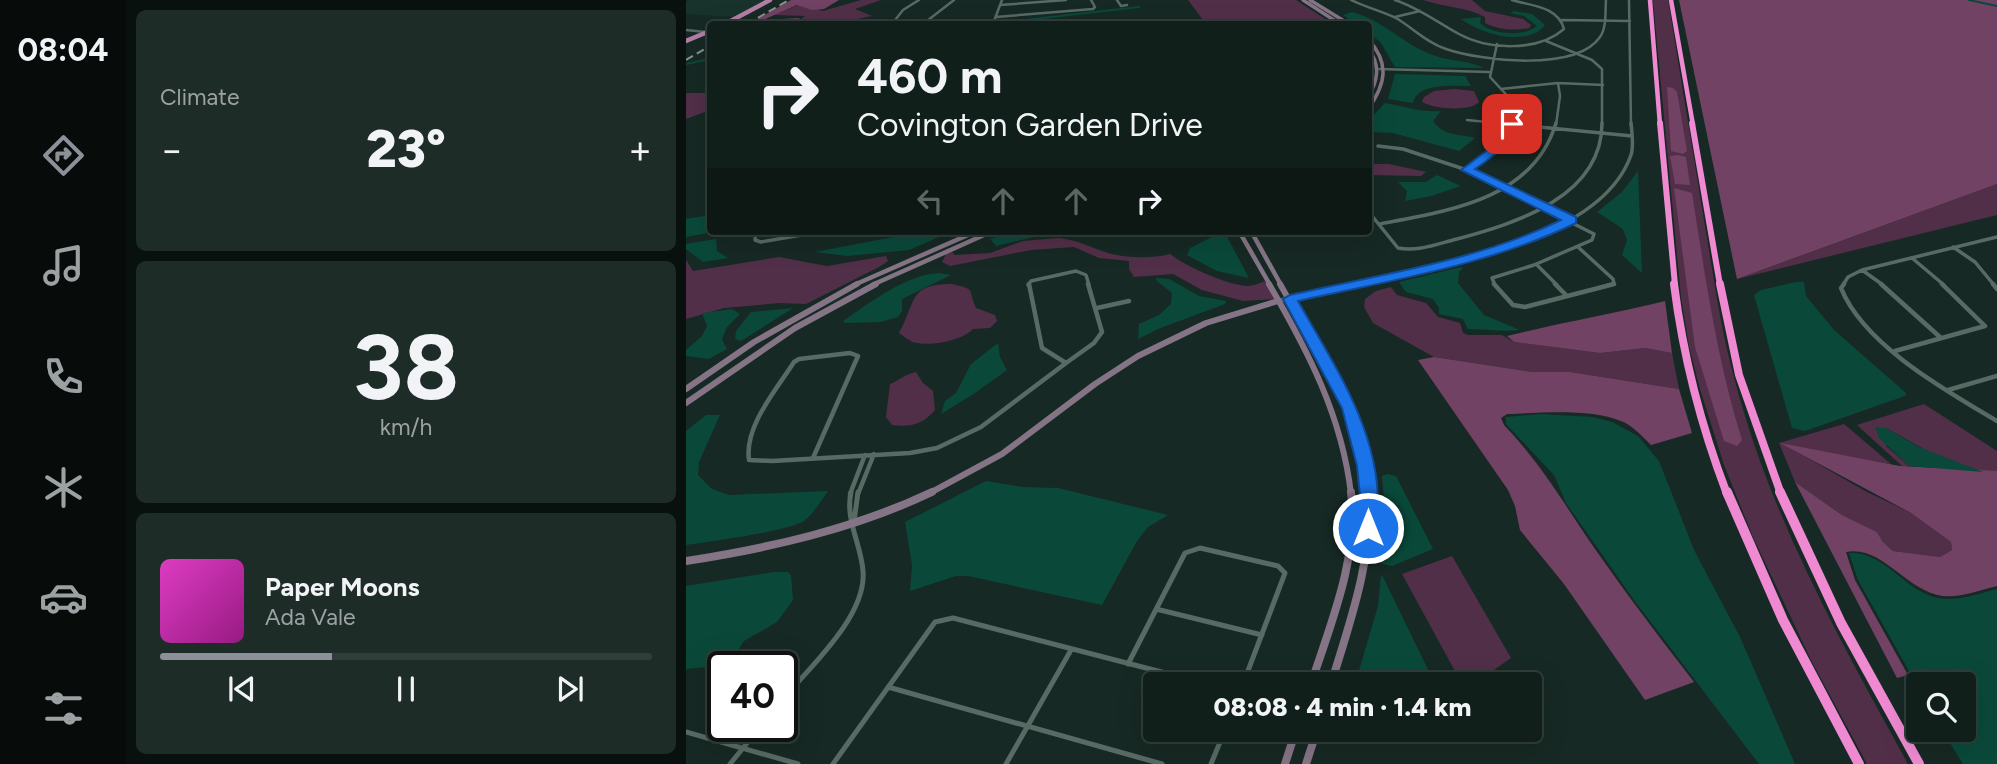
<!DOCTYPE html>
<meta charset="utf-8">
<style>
:root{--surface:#111f1b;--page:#1e2c28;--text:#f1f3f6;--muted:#9ca2a3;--line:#303d3a;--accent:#8c9099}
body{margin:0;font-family:Figtree,sans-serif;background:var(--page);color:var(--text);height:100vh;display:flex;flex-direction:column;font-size:26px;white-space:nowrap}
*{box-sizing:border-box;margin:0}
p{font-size:23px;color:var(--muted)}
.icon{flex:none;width:38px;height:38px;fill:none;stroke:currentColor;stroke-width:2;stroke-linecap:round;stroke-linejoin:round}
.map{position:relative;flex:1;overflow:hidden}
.details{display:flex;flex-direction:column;gap:10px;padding:10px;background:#09110f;width:560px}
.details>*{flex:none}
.hud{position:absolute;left:21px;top:21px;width:665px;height:214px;border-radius:7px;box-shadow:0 7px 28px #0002,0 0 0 2px var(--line);background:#111f1b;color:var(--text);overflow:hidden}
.controls{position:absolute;left:1220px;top:672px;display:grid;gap:14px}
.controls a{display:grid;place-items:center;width:70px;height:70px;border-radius:7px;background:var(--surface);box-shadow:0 7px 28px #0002,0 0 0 2px var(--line);font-size:35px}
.speed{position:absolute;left:21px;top:651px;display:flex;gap:14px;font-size:35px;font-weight:700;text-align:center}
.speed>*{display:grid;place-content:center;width:91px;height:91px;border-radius:50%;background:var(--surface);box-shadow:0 7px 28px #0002,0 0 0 2px var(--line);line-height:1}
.speed .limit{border:4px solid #111;border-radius:10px;background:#fff;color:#111}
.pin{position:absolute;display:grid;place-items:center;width:60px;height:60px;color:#fff;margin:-30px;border-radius:14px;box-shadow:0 4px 10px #0006}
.me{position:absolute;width:77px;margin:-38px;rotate:0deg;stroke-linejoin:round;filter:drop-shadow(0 0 5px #0008)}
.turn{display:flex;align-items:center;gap:24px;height:147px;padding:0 35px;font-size:32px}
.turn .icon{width:91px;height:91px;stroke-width:2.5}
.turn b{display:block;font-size:49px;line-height:60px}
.lanes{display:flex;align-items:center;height:66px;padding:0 35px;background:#0003;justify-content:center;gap:35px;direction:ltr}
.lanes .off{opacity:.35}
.big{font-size:52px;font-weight:800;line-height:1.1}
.details .tile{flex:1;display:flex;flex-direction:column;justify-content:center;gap:10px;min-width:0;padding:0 24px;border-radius:10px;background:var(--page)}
.details .dial{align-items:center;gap:0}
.dial b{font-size:91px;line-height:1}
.song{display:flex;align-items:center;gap:21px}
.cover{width:84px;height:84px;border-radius:10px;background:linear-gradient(135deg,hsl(310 70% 55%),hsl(310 70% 35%))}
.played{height:7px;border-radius:4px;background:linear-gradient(90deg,var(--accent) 35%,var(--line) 35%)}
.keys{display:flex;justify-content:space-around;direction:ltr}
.heat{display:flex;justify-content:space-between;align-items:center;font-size:38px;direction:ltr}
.trip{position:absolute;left:457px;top:672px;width:399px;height:70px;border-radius:7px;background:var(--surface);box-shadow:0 7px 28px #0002,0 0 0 2px var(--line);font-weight:800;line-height:70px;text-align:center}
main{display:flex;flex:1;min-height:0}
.dock{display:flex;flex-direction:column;width:126px;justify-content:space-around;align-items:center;background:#070c0b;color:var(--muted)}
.dock .icon{width:49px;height:49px}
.dock .current{color:var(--accent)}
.dock b{font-size:32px;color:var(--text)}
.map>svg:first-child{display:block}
</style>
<main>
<nav class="dock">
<b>08:04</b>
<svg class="icon current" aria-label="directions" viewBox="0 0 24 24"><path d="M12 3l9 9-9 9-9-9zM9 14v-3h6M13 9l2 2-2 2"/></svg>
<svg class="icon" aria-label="music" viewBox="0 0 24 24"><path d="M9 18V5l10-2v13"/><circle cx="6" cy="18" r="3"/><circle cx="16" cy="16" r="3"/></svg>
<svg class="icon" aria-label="phone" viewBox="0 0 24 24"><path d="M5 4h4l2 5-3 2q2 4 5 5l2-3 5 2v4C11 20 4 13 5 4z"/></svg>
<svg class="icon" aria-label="climate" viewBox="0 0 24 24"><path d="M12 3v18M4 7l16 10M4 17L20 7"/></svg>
<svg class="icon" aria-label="car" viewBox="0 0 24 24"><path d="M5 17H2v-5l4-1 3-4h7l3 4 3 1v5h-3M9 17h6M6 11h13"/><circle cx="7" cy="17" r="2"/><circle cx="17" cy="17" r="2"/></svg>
<svg class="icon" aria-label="filters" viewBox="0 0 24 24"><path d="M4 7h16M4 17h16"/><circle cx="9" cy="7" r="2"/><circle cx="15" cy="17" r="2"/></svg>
</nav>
<section class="details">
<div class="tile"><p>Climate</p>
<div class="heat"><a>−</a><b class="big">23°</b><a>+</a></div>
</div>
<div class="tile dial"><b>38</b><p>km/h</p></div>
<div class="tile">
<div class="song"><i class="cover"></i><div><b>Paper Moons</b><p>Ada Vale</p></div></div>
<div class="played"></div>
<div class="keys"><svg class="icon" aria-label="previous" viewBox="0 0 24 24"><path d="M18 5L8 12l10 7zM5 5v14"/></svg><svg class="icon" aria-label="pause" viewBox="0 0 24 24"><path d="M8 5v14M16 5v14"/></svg><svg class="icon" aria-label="next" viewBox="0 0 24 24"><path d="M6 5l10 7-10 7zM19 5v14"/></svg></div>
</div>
</section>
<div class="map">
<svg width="1311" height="764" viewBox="0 0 1311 764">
<rect width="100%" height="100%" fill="#172924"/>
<path fill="#18332b" d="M4 0H79L48 17 0 14V2Z"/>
<path fill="#522f48" d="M175 0H195L169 9 186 16 166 20 120 21 114 20 119 16 88 15 115 4 137 11Z
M502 0H610L647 24H520Z
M737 0H786L799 11 837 19 845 25 843 28C828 31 813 30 799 23V17C781 7 757 7 737 0Z
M967 0H982C994 73 1006 147 1018 220 1027 273 1034 326 1048 377 1083 514 1154 641 1222 764H1181L1126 662 1067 537 1038 465 1014 389 1003 346 995 297Z
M769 89 788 91 793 102C784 112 748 109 736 102L738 97 748 91Z
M0 93H24V110L0 119Z
M682 164H703L740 172 735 176 683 175Z
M1311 184V215L1051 279 1062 275Z
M373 238C391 240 404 247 422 253 440 258 466 259 484 254 499 266 543 286 562 286 567 286 574 283 579 281L588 299 557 301 516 290 487 274 448 277 443 269V261L413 258 388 247 345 250 264 266 256 262 260 254 266 252 269 255 304 253 337 241Z
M200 256 202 261 193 267 120 304 94 303 38 308 0 319V260L7 271 93 257 141 266Z
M266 284C291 290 281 288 290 308L309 315 311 321 304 328 287 329C276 341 242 347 227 342 224 341 216 335 213 333 231 301 222 284 266 284Z
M705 287 711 295 740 303 752 317 774 323 777 333 782 335H816L828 342 914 353 959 348 986 353 993 389 884 372H847L748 357 687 323 678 307 679 299 690 291Z
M230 372 237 383 247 391 249 410C236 425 225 427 206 425L200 417 204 384C214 380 219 374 230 372Z
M1238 404 1311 451V471C1273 474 1233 445 1200 428V446L1223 466H1216L1171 425Z
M1158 424 1205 464 1099 445 1179 491 1225 513 1265 542 1266 550 1254 557 1207 551 1197 542 1191 532 1156 515 1109 482 1093 443Z
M766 556 825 658 788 684H776L716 574Z"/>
<path fill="#724264" d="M105 0H153L138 9 126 10 111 5 77 20 114 18 107 23 63 24Z
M993 0H1311V184L1051 279Z
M981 87 987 88 991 92 1001 151 997 154 985 151Z
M992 155 1000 157 1004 185 989 184 984 156Z
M988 188 1006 193C1019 276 1031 360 1056 440L1051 446 1038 441 1009 347Z
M979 301 986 353 959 348 914 353 828 342 821 336C873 323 926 314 979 301Z
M748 357 847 372H884L993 389 1006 433 965 445C957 437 946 425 935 421 905 408 853 413 821 414L815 418 818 425C856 465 878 504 909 549 941 595 974 638 1008 682L959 700 878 584 834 530 829 506 822 490 732 360Z
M1094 443 1214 466 1311 471V586C1295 590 1273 598 1257 596 1219 591 1197 545 1160 552L1169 580 1222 675 1211 678 1109 482 1156 515 1191 532 1197 542 1207 551 1254 557 1266 550 1265 542 1225 513Z"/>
<path fill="#0a493a" d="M828 11 846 14 859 25C841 48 795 34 775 19L795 17 794 23C806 35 838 37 851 26L838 16 824 13Z
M666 12C698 20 718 46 750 56 764 61 786 61 798 68L709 67 695 43 683 33 682 24H669L657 15Z
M709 74 779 76 785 86C768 86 731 82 727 103L702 99Z
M699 103C717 106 736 113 755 111L747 121C757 136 774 134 789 138L773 151 707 133 683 132V120Z
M952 171 956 273 936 255 941 240 937 229 911 212 936 192Z
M751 175 775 186 745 196 719 201 721 191 712 182H740Z
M24 215V231H32L0 237V219Z
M238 231H267L223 250 161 256 129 252Z
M328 231H380L384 232 361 234 310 246 304 239Z
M538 231 563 278 531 271 501 255 504 248Z
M30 239 31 251 42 258 17 262 0 249V244Z
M775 267 777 268 773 272 772 283 798 315 834 330C816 332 799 329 782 329L777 319 753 314V308L747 299 720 292 713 282Z
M254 273 265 275 216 299V311L212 317 195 322 160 323 157 321C184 303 220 274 254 273Z
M470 278 483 279 513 296 540 301 539 304 472 329 452 339 453 324 473 315 485 304 486 293 471 281Z
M1110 282H1118L1120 296 1148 330 1220 393 1219 396 1119 431 1106 428 1068 295 1075 290Z
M107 308 60 338 54 341 49 339 50 331 65 312Z
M46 309 54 314 41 327 36 339 41 349 23 359 0 356V350L16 336 21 326 16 313Z
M312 343 314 357 321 370 286 395 255 414 259 401 270 393 285 364Z
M854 414 907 417 926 422 952 436 973 461 1008 550 1054 637 1109 764H1073L948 600 880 503 868 475 820 424V417Z
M20 415H34L13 462 12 475 26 489 43 495 142 491C135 501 128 513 118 521 103 531 21 542 0 545V431Z
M1189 427 1200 428 1233 447 1297 472 1223 466 1193 438Z
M701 474 710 476 747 549 706 566 696 564 699 513 696 476Z
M300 481 336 487 372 488 482 515 462 527 451 541 416 605 282 576H270L224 591 226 565 219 522Z
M1163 553C1203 551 1221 599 1262 599 1277 599 1296 593 1311 589V764H1277L1256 730H1278V684H1232V687L1172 580Z
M88 572H102L105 575 107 600 91 622 58 641 46 659 32 666 0 669V586Z
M695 575 697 577 749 684H669L692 606Z"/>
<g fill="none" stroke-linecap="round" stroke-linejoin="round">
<path stroke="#0a493a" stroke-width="2" d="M1283 0 1311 6
M304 24 453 7
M0 64 24 59"/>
<path stroke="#576b64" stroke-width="2.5" d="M431 0 435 6 441 5
M665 0C679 7 695 11 710 18 727 28 741 43 760 49 795 61 890 72 914 37 921 27 919 11 920 0
M709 0C733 8 751 22 773 34 802 50 852 52 878 29 872 6 845 6 826 0
M943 0 945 125
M314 5 380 0
M310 17 407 9 409 7 405 0
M709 17 734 11
M876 20 944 21
M308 21 316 0
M206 24 217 10 233 0
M237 24 268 0
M0 30 20 32
M860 41 906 60 916 69V125
M811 44 804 77 827 102 826 125
M693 69 803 72
M815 89 872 83 917 85
M781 120 830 125
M870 125 874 96 872 83"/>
<path stroke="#576b64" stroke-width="3.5" d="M812 123 946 136
M692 146 717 149 781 170 908 234 906 240 848 265 806 278 809 285
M781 169C800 157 818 145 826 123
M682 211 712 248C732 252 751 244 771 239 830 223 916 197 916 123
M693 224C762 211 847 200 870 123
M70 231 69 240 75 242 139 231
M443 231 481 235 499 231
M892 247 927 279 928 284 922 285
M1267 247 1289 262 1308 285
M1226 258 1258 285
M850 264 871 285
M1176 270 1197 285
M342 285 345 281 390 271 400 275 403 285
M659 285C742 266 913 246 945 155 948 146 946 133 945 123
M1157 285 1162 277 1176 270 1311 237"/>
<path stroke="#576b64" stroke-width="4.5" d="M343 284 356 348 380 363 408 343 416 332 402 284
M808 284 827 305 839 307 928 284
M869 284 881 296
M1158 284 1155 288C1178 345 1259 390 1311 421
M1195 284 1255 338
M1256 284 1299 326
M1307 284 1311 289
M592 301 667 284
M411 308 443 301
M1209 351 1299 326
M1262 390 1311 376
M127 458 172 356 164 353 113 359 108 362C91 389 58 426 63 460L86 461 224 453 251 448 295 427 380 363
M164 494 179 455
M172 494 188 454"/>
<path stroke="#576b64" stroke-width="5" d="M168 522 172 492
M470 609 576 635
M442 664 499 553 514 548 592 566 599 573 557 684
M202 687 476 764
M96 700C123 668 181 616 177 571 175 544 159 520 165 492
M0 732 112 764
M44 764 75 726
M147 764 249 622 267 618 522 684
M320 764 385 650
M525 764 539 730"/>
<path stroke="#857485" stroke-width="3.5" d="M617 0 654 24
M624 0 663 24
M682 39C704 63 700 84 682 109
M682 48C695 65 692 80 682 98"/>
<path stroke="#857485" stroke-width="4.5" d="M553 231 584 285
M565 231 595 285
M168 285 291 231
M186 285 307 231"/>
<path stroke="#857485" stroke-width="6" d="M583 284C622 351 656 416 665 494
M594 284 664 408 679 466 683 494
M0 389 68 342 171 284
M0 403 109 328 190 284
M242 494 316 454 409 384 452 356 520 323 592 301"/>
<path stroke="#857485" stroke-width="8" d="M0 561C84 548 168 529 246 492
M625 684C645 623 673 557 665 492
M645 684C664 622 687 559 683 492
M599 764 610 730
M620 764 631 730"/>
<path stroke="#b27ea6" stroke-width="4.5" d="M39 24 84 0
M0 41 24 31"/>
<path stroke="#ef8ad2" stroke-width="4.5" d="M964 0 974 125
M985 0 1007 125"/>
<path stroke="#ef8ad2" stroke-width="6" d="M974 123 989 285
M1006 123 1034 285"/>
<path stroke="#ef8ad2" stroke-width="8" d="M988 284C997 356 1015 426 1041 494
M1034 284 1053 375 1095 494"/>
<path stroke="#ef8ad2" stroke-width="10" d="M1041 492 1097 620 1173 764
M1094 492 1155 623 1233 764"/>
<path stroke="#85938f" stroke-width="2" stroke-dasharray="8 4.5" stroke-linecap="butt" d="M61 24 103 0
M0 60 24 46"/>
</g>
<path fill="#1a73e8" stroke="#114b97" stroke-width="2" d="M822 122 831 124C822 146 808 156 789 169L890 217V223C803 265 706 280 612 301 648 365 693 430 692 506 692 515 693 525 689 533L682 535 676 533 673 528 674 496 671 466 656 408 597 299 604 295C695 274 791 261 875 220L775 170 807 146Z"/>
</svg>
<div class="controls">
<a><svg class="icon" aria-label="search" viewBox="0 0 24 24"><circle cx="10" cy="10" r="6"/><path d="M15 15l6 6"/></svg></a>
</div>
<div class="speed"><div class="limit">40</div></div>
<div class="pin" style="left:826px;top:124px;background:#d93025"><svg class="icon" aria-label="arrive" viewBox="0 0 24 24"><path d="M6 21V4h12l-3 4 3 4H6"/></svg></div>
<svg class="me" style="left:682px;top:528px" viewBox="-20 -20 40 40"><circle r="17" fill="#1a73e8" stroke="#fff" stroke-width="3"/><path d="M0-11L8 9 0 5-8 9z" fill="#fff"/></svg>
<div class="trip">08:08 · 4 min · 1.4 km</div>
<div class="hud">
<div class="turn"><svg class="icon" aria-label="right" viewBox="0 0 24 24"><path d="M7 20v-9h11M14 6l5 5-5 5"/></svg><div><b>460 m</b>Covington Garden Drive</div></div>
<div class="lanes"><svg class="icon off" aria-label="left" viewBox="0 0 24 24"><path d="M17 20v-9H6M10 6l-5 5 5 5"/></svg><svg class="icon off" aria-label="ahead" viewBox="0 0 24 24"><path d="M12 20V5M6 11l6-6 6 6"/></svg><svg class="icon off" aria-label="ahead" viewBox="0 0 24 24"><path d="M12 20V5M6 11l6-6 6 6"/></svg><svg class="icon" aria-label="right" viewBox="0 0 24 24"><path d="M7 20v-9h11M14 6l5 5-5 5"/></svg></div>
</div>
</div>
</main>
